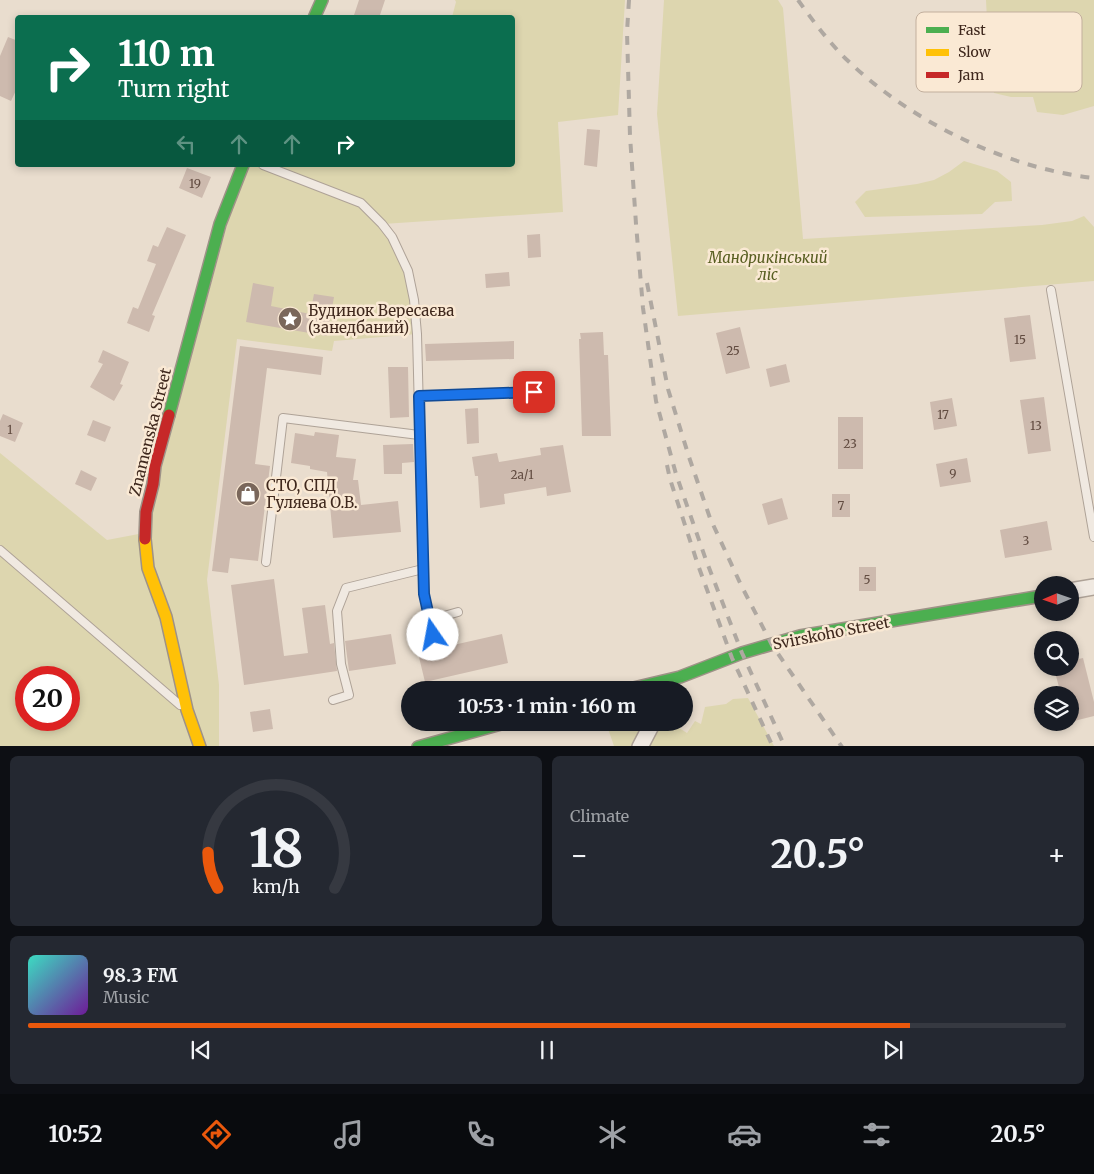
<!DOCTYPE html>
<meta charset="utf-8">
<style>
:root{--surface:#171b24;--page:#242831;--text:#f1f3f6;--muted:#9ea1a6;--line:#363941;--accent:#ea580c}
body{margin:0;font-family:Merriweather,serif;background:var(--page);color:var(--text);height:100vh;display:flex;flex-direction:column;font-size:19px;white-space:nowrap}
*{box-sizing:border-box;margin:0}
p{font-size:16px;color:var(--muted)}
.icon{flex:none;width:28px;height:28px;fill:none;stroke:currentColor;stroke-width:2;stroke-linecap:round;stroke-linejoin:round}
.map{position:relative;height:746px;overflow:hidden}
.sheet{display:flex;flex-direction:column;gap:10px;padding:10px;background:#0d0f14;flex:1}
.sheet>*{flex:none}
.guide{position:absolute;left:15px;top:15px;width:500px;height:152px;border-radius:5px;box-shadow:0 2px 8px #0003;background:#0b6e4f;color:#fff;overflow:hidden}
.needle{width:32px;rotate:268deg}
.fabs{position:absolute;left:1034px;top:576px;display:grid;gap:10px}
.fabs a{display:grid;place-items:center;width:45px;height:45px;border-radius:50%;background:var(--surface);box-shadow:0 2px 8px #0003;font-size:25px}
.speed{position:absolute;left:15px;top:666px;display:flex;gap:10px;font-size:25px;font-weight:700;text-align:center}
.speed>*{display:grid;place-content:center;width:65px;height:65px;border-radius:50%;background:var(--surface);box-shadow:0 2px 8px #0003;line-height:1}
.speed .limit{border:8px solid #d22;background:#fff;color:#111}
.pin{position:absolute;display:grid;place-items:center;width:42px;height:42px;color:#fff;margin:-21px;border-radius:10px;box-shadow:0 2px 8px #0006}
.me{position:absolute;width:55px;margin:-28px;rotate:348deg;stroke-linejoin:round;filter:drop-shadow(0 0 4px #0008)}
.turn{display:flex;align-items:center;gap:18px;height:105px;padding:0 20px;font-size:22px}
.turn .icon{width:65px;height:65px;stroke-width:2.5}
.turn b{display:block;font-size:35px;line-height:42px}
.lanes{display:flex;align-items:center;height:48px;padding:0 20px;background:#0003;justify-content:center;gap:25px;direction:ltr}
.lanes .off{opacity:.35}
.big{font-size:38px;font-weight:700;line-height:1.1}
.sheet .widget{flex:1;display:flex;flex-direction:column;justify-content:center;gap:8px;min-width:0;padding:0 18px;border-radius:8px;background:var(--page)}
.sheet .dial{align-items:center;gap:0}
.dial svg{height:130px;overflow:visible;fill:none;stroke:var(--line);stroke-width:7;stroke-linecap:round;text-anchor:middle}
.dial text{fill:var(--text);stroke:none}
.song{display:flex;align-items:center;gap:15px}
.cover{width:60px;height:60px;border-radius:8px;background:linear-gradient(135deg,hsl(170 70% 55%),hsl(280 70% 35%))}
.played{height:5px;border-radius:2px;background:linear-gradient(90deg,var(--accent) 85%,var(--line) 85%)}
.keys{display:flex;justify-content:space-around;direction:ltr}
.heat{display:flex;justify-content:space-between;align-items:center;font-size:28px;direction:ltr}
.sheet .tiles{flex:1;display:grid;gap:10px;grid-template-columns:1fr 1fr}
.widget:last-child{grid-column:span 2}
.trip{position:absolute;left:401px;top:681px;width:292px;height:50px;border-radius:25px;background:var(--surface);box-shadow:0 2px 8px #0003;font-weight:700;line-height:50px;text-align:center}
.dock{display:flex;height:80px;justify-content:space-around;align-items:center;background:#090b0e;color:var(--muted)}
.dock .icon{width:35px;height:35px}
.dock .current{color:var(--accent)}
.dock b{font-size:22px;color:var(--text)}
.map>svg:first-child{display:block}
</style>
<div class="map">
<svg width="1094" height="747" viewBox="0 0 1094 747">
<rect width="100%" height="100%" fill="#e9ddce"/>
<path fill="#ddd6af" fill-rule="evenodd" d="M455 0H625L618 115 558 122 563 212 383 224 408 271 417 334 334 341 332 351 237 339 207 580 219 685V746H0V453L107 540 144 533 243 165H512V18L452 17 456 2ZM26 678H69V720H26Z
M664 0H778L783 8 803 239 1042 225 1072 221 1084 216 1094 227V281L678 316 657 114Z
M986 0H1094V106L1063 115 1037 112 1033 97H1011L994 93 987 63 988 41Z
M964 161 997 171 1011 182 1012 201 995 202 982 214 865 217 855 202 866 191 917 184 934 180 949 172Z
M748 698 774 746H614L606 723H673L676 726 687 733 695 721 701 724 705 707 726 704 733 699Z"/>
<path fill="#cdbaae" d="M359 0H385L379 18H360L354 15Z
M8 37 18 41V86L11 101 0 96V56Z
M587 129 600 130 597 167 584 165Z
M187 168 211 177 202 198 179 188Z
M167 227 186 235 152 315 155 316 149 332 127 323 133 307 138 309 156 264 147 261 153 245 158 247Z
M540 234 541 257 528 258 527 235Z
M509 272 510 286 486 288 485 274Z
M253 283 274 287 271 306 310 314 314 294 334 297 327 336 246 322Z
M1030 315 1036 359 1010 362 1004 318Z
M740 327 750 368 726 374 716 333Z
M603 332 604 355H608L611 436H582L579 339H581L580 333Z
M514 341V359L426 361 425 344Z
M240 346 323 357 321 375 267 368 255 464 270 466 258 561 230 558 228 573 212 571Z
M103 350 129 362 120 384 123 385 114 401 90 387 103 364 98 362Z
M786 364 790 382 770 387 766 369Z
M388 367H408L409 417 390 418Z
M1044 397 1051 451 1028 454 1020 400Z
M952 398 957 426 934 430 930 402Z
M478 408 479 443 467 444 465 409Z
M3 414 23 423 15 442 0 436V421Z
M838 417H863V469H838Z
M93 420 111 427 105 442 87 435Z
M315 432 339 435 336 457 356 459 353 480H358L361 505 398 501 401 532 333 538 327 472 310 469V466L291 463 295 433 314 436Z
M413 444 414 462 402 463V474H384L383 445Z
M563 445 571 492 547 496 546 487 504 494 505 504 480 508 478 476H475L472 457 497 453 499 462 541 455 540 448Z
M967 458 971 482 940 487 936 464Z
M81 470 97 478 91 491 75 484Z
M832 494H850V517H832Z
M782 498 788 519 768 525 762 504Z
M1047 521 1052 550 1005 558 1000 530Z
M859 567H876V591H859Z
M274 579 284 656 308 653 302 608 325 605 330 644 334 643 337 671 244 685 231 585Z
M391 634 396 664 349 671 345 641Z
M502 634 508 663 425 682 418 653Z
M1083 658 1094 702V716L1070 722V695H1061L1054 668H1070V661Z
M270 709 273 729 253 732 250 712Z"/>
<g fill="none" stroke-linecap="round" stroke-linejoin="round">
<g stroke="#aea297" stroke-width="10">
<path id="lane" d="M263 165 361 203 382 224 392 237 408 271 414 300 417 334 423 569 346 588 337 611 341 664 349 695 333 700
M1051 290 1094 537
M419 396 534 392
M0 550 180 705
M266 562 283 418 419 435
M423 569 424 594 433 635
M430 620 458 612"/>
</g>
<g stroke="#aea297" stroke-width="18">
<path id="street" d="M1070 591 1094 587
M640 747 653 722"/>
</g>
<g stroke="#9e9287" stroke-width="14">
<path id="fast" d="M314 18 322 0
M169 415 220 224 243 165
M625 690 680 677 742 653 800 636 1042 596
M418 747 508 722"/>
</g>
<g stroke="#9e9287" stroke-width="14">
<path id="slow" d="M145 539 148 568 166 617 187 710 200 747"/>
</g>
<g stroke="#9e9287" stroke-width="14">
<path id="jam" d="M145 539 146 512 153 484 155 466 169 415"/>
</g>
<use href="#lane" stroke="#f0e9e1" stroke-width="8"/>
<use href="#street" stroke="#f0e9e1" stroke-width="15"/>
<use href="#fast" stroke="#4caf50" stroke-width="11"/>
<use href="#slow" stroke="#ffc107" stroke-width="11"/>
<use href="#jam" stroke="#c62828" stroke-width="11"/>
<path stroke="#afa8a1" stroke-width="4" stroke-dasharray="9 9" stroke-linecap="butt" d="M629 0 627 32 630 136 636 224 643 308 656 401 676 474 706 560 742 653 785 747
M798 0C813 21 828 41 846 59 910 121 1005 168 1094 178
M647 283 668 389 689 457 710 518 741 585 772 645 842 747
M667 465 670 479 698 565 732 658 773 747"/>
</g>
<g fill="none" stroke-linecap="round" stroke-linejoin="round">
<g stroke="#114b97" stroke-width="12">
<path id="route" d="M433 635 424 594 419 396 534 392"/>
</g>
<use href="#route" stroke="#1a73e8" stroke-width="9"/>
</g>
<defs>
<g id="sight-disc" transform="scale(1.25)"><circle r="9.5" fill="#7a675b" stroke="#fae9d4"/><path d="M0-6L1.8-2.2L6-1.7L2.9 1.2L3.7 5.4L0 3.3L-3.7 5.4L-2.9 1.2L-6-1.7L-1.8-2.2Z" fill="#fff"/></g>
<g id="shop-disc" transform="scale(1.25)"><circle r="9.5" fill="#7a675b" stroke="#fae9d4"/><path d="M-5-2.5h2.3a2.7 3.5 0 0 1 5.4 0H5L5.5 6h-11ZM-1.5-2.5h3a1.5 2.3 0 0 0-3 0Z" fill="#fff"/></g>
</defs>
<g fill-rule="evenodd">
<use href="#sight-disc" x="290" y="319"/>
<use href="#shop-disc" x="248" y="494"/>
</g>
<g text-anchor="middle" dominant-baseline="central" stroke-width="5" stroke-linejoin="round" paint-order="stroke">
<g font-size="12" fill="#624c41">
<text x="195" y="183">19</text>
<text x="1020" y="339">15</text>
<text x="733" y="350">25</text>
<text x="943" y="414">17</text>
<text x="1036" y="425">13</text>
<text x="10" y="429">1</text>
<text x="850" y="443">23</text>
<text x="953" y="473">9</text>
<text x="522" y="474">2а/1</text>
<text x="841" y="505">7</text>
<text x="1026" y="540">3</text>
<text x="867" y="579">5</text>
</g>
<g font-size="15" font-style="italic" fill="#585e21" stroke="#fae9d4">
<text x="768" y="257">Мандрикінський<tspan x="768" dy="17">ліс</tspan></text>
</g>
<g font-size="15" fill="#3f281d" stroke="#fae9d4" text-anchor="start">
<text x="308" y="310">Будинок Вересаєва<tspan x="308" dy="17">(занедбаний)</tspan></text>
<text x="266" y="485">СТО, СПД<tspan x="266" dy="17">Гуляева О.В.</tspan></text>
</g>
<g font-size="15" fill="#3f281d" stroke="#fae9d4">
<text transform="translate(150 432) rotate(-76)">Znamenska Street</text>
<text transform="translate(831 633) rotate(-11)">Svirskoho Street</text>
</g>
</g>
<rect x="916" y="12" width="166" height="80" rx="8" fill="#fae9d4" stroke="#c2af9d" stroke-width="1"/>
<rect x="926" y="27" width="23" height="6" fill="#4caf50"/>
<rect x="926" y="49" width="23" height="7" fill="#ffc107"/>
<rect x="926" y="72" width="23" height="6" fill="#c62828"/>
<g font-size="14" fill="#3f281d">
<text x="958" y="35">Fast</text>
<text x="958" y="57">Slow</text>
<text x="958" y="80">Jam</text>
</g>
</svg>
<div class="fabs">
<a><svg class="needle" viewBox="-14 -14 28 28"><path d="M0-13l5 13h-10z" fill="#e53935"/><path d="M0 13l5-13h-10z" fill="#9ea1a6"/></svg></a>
<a><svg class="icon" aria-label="search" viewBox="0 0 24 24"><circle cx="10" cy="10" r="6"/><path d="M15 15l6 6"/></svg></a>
<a><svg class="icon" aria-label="layers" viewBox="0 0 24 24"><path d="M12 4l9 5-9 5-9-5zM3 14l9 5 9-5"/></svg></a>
</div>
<div class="speed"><div class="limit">20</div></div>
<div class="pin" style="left:534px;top:392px;background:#d93025"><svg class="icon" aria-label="arrive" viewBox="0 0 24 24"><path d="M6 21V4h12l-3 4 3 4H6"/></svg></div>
<svg class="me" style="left:433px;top:635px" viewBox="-20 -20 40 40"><circle r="19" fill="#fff"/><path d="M0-13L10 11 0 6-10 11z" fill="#1a73e8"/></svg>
<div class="trip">10:53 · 1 min · 160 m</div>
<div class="guide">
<div class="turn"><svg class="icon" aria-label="right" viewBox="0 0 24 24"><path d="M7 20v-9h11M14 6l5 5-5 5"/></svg><div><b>110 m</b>Turn right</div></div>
<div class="lanes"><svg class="icon off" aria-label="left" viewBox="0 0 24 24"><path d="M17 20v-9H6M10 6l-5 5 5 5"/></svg><svg class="icon off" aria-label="ahead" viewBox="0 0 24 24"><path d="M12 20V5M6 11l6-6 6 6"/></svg><svg class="icon off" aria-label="ahead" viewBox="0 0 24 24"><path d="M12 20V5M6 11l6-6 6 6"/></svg><svg class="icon" aria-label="right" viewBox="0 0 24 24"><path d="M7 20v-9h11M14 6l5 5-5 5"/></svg></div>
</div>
</div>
<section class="sheet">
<div class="tiles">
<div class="widget dial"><svg viewBox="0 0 100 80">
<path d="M14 69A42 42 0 1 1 86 69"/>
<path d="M14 69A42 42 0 0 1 8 47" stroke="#ea580c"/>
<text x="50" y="56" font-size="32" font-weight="700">18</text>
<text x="50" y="72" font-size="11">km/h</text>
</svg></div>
<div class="widget"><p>Climate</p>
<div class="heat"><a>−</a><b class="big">20.5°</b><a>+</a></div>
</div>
<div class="widget">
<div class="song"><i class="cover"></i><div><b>98.3 FM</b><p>Music</p></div></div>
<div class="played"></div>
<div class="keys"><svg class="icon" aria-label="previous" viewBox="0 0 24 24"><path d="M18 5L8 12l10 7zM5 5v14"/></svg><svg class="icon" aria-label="pause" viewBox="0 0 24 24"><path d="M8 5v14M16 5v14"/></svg><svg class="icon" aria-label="next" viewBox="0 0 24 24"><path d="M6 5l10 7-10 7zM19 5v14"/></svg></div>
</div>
</div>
</section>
<nav class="dock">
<b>10:52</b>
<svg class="icon current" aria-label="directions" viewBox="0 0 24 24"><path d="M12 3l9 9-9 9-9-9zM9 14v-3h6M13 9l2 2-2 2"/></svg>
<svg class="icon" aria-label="music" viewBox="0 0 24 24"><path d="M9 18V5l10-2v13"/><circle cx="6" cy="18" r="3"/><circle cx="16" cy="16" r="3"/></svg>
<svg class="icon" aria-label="phone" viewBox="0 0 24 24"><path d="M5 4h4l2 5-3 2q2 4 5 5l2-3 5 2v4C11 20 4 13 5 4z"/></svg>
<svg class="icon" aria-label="climate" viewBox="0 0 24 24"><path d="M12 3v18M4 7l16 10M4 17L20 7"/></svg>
<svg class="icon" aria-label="car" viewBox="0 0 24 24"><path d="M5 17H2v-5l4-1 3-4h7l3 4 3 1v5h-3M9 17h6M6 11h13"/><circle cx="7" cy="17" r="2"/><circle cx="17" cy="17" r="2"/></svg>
<svg class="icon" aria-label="filters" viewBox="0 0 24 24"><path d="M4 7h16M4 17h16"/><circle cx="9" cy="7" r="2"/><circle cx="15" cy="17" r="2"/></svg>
<b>20.5°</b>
</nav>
